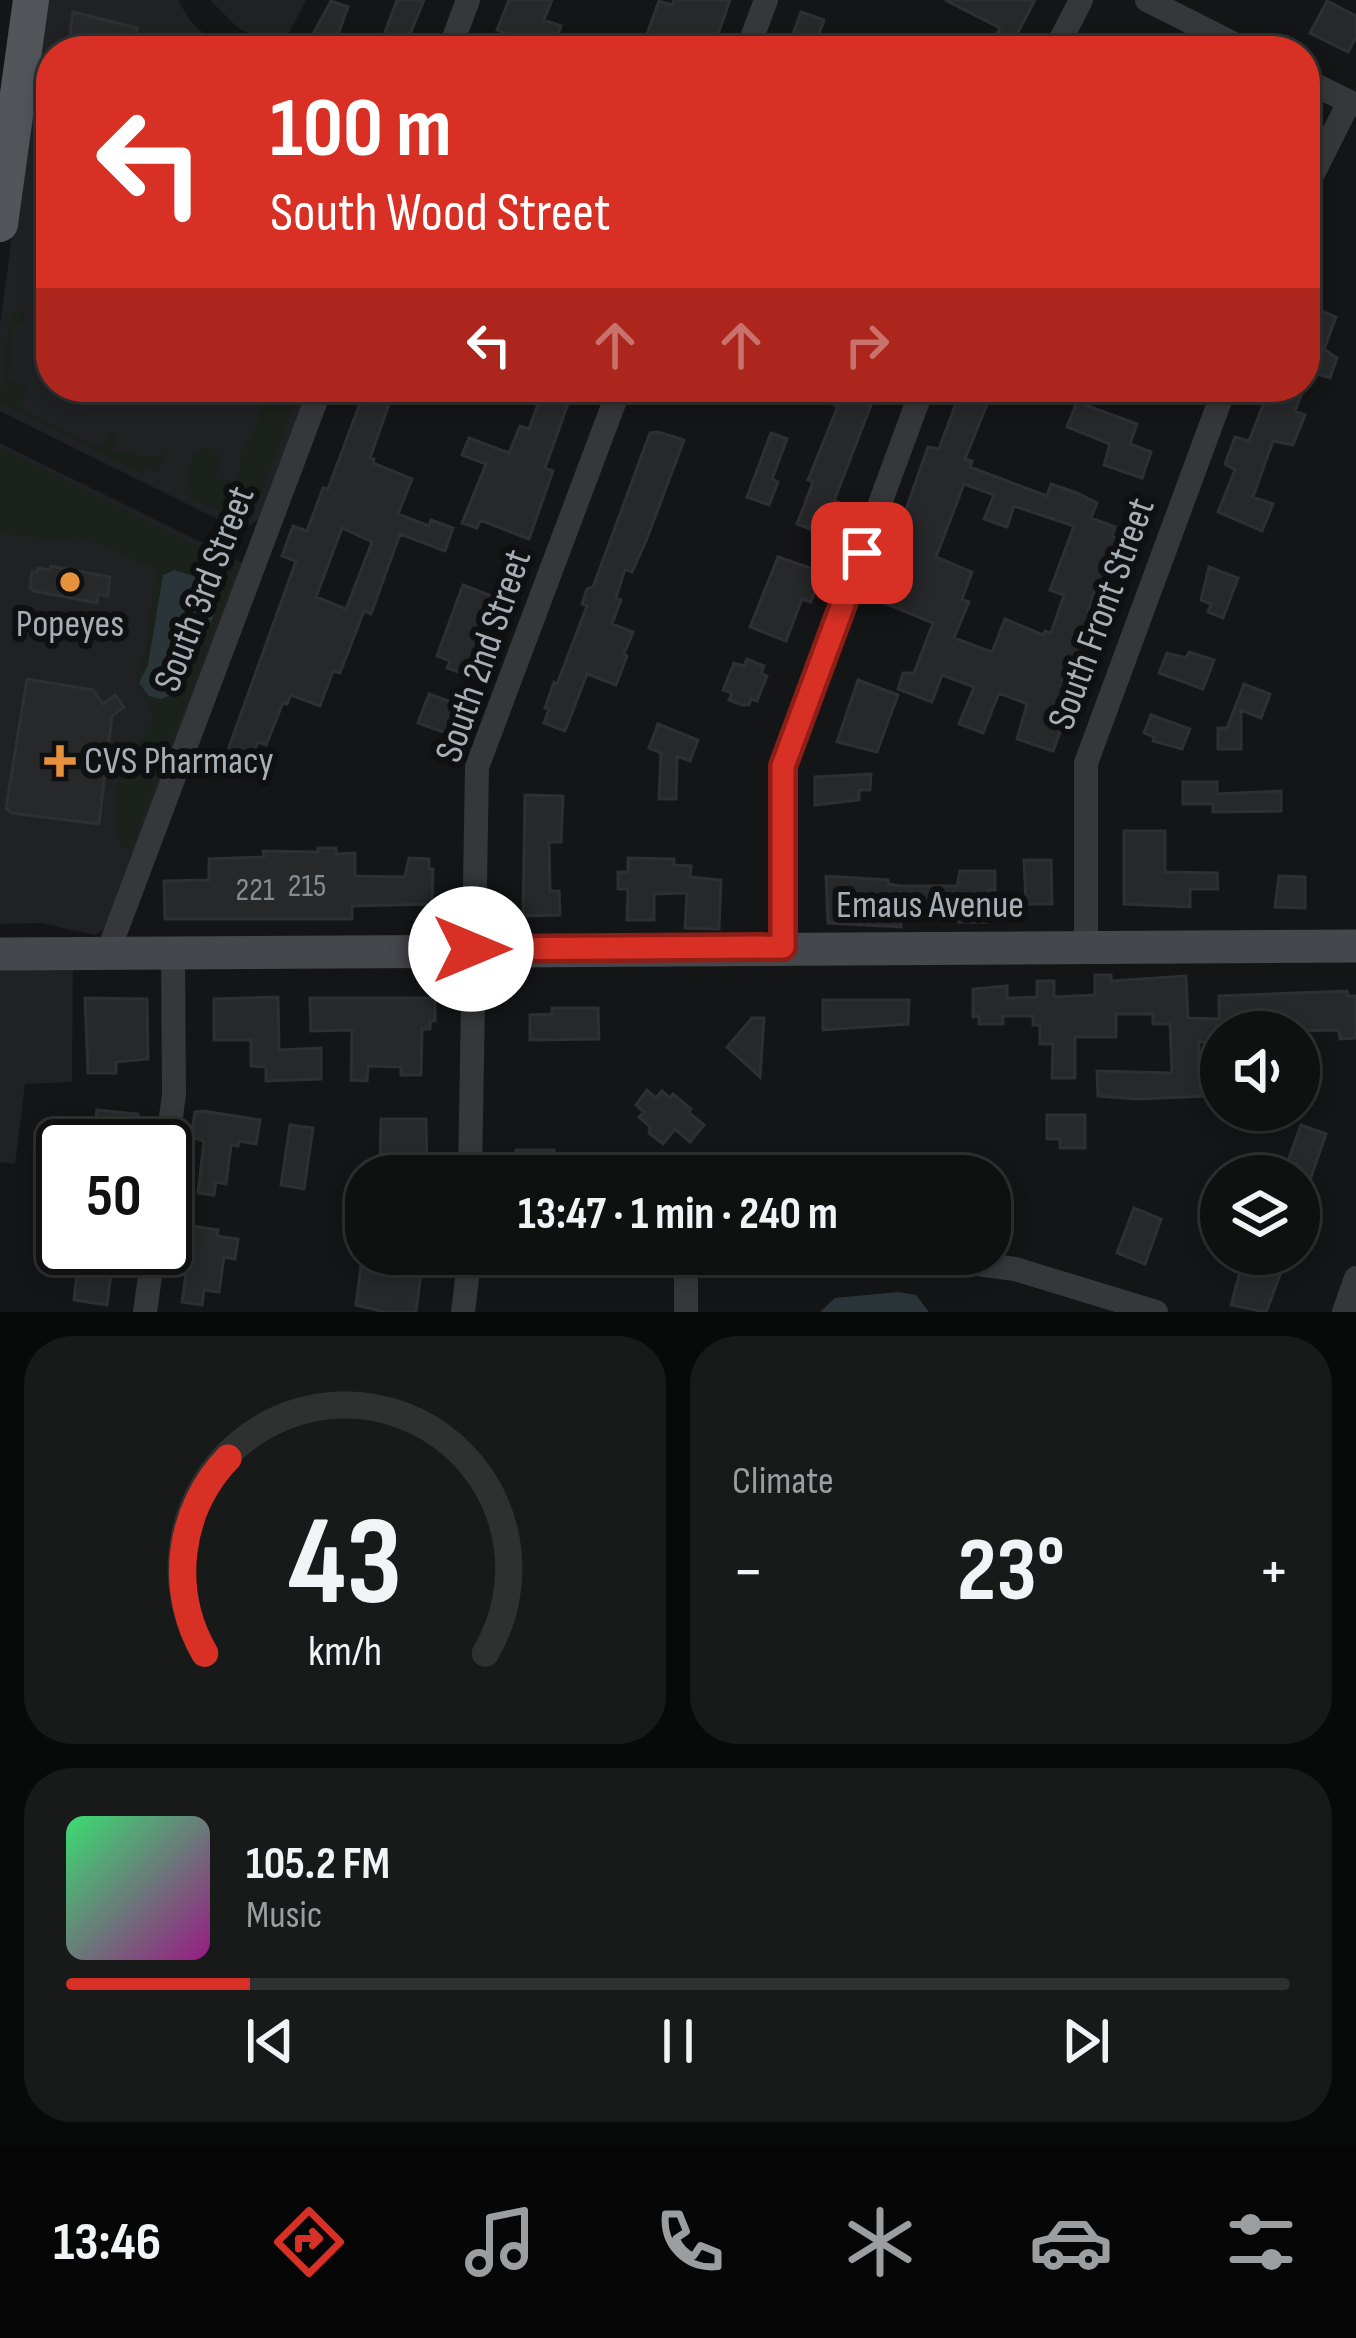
<!DOCTYPE html>
<meta charset="utf-8">
<style>
:root{--surface:#0f1010;--page:#181919;--text:#f1f3f6;--muted:#9b9d9f;--line:#2f3030;--accent:#d93025}
body{margin:0;font-family:"Sofia Sans Condensed",sans-serif;background:var(--page);color:var(--text);height:100vh;display:flex;flex-direction:column;font-size:45px;white-space:nowrap}
*{box-sizing:border-box;margin:0}
p{font-size:39px;color:var(--muted)}
.icon{flex:none;width:66px;height:66px;fill:none;stroke:currentColor;stroke-width:2;stroke-linecap:round;stroke-linejoin:round}
.map{position:relative;height:1312px;overflow:hidden}
.sheet{display:flex;flex-direction:column;gap:24px;padding:24px;background:#080909;flex:1}
.sheet>*{flex:none}
.hud{position:absolute;left:36px;top:36px;width:1284px;height:366px;border-radius:48px;box-shadow:0 6px 18px #0003,0 0 0 3px var(--line);background:#d93025;color:#fff;overflow:hidden}
.buttons{position:absolute;left:1200px;top:1011px;display:grid;gap:24px}
.buttons a{display:grid;place-items:center;width:120px;height:120px;border-radius:50%;background:var(--surface);box-shadow:0 6px 18px #0003,0 0 0 3px var(--line);font-size:60px}
.speed{position:absolute;left:36px;top:1119px;display:flex;gap:24px;font-size:60px;font-weight:700;text-align:center}
.speed>*{display:grid;place-content:center;width:156px;height:156px;border-radius:50%;background:var(--surface);box-shadow:0 6px 18px #0003,0 0 0 3px var(--line);line-height:1}
.speed .limit{border:6px solid #111;border-radius:18px;background:#fff;color:#111}
.pin{position:absolute;display:grid;place-items:center;width:102px;height:102px;color:#fff;margin:-51px;border-radius:24px;box-shadow:0 6px 18px #0006}
.me{position:absolute;width:132px;margin:-66px;rotate:90deg;stroke-linejoin:round;filter:drop-shadow(0 0 9px #0008)}
.turn{display:flex;align-items:center;gap:42px;height:252px;padding:0 36px;font-size:54px}
.turn .icon{width:156px;height:156px;stroke-width:2.5}
.turn b{display:block;font-size:84px;line-height:102px}
.lanes{display:flex;align-items:center;height:114px;padding:0 36px;background:#0003;justify-content:center;gap:60px;direction:ltr}
.lanes .off{opacity:.35}
.big{font-size:90px;font-weight:700;line-height:1.1}
.sheet .card{flex:1;display:flex;flex-direction:column;justify-content:center;gap:18px;min-width:0;padding:0 42px;border-radius:48px;background:var(--page)}
.sheet .dial{align-items:center;gap:0}
.dial svg{height:312px;overflow:visible;fill:none;stroke:var(--line);stroke-width:7;stroke-linecap:round;text-anchor:middle}
.dial text{fill:var(--text);stroke:none}
.song{display:flex;align-items:center;gap:36px}
.cover{width:144px;height:144px;border-radius:18px;background:linear-gradient(135deg,hsl(140 70% 55%),hsl(310 70% 35%))}
.played{height:12px;border-radius:6px;background:linear-gradient(90deg,var(--accent) 15%,var(--line) 15%)}
.keys{display:flex;justify-content:space-around;direction:ltr}
.heat{display:flex;justify-content:space-between;align-items:center;font-size:66px;direction:ltr}
.sheet .tiles{flex:1;display:grid;gap:24px;grid-template-columns:1fr 1fr}
.card:last-child{grid-column:span 2}
.trip{position:absolute;left:345px;top:1155px;width:666px;height:120px;border-radius:48px;background:var(--surface);box-shadow:0 6px 18px #0003,0 0 0 3px var(--line);font-weight:700;line-height:120px;text-align:center}
.tabs{display:flex;height:192px;justify-content:space-around;align-items:center;background:#060606;color:var(--muted)}
.tabs .icon{width:84px;height:84px}
.tabs .on{color:var(--accent)}
.tabs b{font-size:54px;color:var(--text)}
.map>svg:first-child{display:block}
</style>
<div class="map">
<svg width="1356" height="1312" viewBox="0 0 1356 1312">
<rect width="100%" height="100%" fill="#141516"/>
<path fill="#202123" d="M44 0H178L190 21 223 51H51V387H309L260 518 248 527H233L0 411V325Z
M210 0H306L284 43 275 46 238 28Z
M0 443 243 563 107 928 95 935 41 923 0 924Z
M0 968H73L72 1082 25 1084 15 1164 0 1162Z"/>
<path fill="#1b211b" d="M25 311 21 324 15 323 8 379 27 386 21 409 100 448 112 434 115 436 114 452 154 458 165 452 158 472 147 468 142 473 0 401 11 312Z
M263 387H300L253 515 240 521 192 498 188 476 194 452 207 447 218 453 217 479 238 482 242 451 258 425Z
M0 448 237 566 130 851 122 847C113 822 112 785 125 761 133 747 146 736 153 721L150 704 136 681 146 647 156 573 152 566C129 559 113 545 88 541 60 536 25 539 0 532Z"/>
<path fill="#2b3539" d="M174 570C195 576 217 582 217 607L183 690 161 699 149 696 139 683 148 665 163 575Z
M898 1292 916 1295 929 1312H820L835 1298Z"/>
<path fill="#27282a" stroke="#2e2f32" stroke-width="3" fill-rule="evenodd" d="M397 0H424L403 51H378Z
M509 0H552L544 20 561 26 552 51 497 30Z
M674 0H730L712 51H657L646 47 644 42 659 1 672 5Z
M945 0H1035L1015 38 1020 40 1014 51H988L1000 28Z
M331 1 348 7 335 43 313 34Z
M1327 1 1356 16V37L1348 52 1310 33Z
M73 12 137 28 134 51H68Z
M801 12 824 20 813 51H787Z
M1305 304 1336 317 1324 349 1337 358 1330 378 1305 370Z
M366 387H395L370 458 374 459 373 463 412 479 398 514 429 526 431 520 453 528 445 551 400 534 371 614 364 611 340 673 333 671 320 706 291 695 287 704 283 703 266 745 258 742 250 762 229 754V747L296 561 282 556 293 526 307 531 323 488 328 489ZM342 528 372 542 346 609 316 597Z
M544 387H574L545 468 553 471 529 539 480 520 477 528 462 523 486 464 462 455 469 438 509 453 520 426 529 429Z
M836 387H878L834 501 838 502 826 535 797 524 813 482 808 480 838 406 830 403Z
M962 387 992 392 965 459 972 461 970 467 1047 496 1051 484 1077 493 1097 503 1091 518 1115 527 1112 536 1120 539 1106 585 1098 582 1088 611 1096 614V620L1070 688 1076 690 1053 751 1017 739 1027 704 999 693 983 733 959 724 974 687 942 675 932 702 898 689 903 673H914L933 623 882 602 899 558 895 556 911 517 904 515 928 447 939 449ZM964 484 994 495 984 519 1007 527 1014 506 1074 526 1050 590 1064 595 1051 633 1045 631 1043 635 1005 619 992 652 954 638 969 602 962 599 972 572 936 557Z
M1270 387H1304L1295 411 1305 415 1293 445 1273 441 1253 497 1273 504 1262 531 1218 512 1235 470 1225 464 1235 437 1249 441Z
M1077 402 1137 424 1130 444 1151 452 1142 478 1104 465 1110 444 1067 427Z
M658 432 684 440 646 541 632 572 625 569 616 598 621 600 612 624 633 632 624 654 627 656 616 685 587 674 565 731 544 723 549 709 545 708 554 682 557 684 587 606 582 604 587 589 593 587 650 433Z
M771 433 787 439 772 479 778 482 769 505 747 497Z
M778 557 822 572 811 602 802 599 786 641 750 627Z
M51 566 110 577 108 596 98 594 97 603 34 591 30 588 32 572H37L38 568 50 570Z
M1209 567 1238 578 1223 618 1208 612 1211 604 1201 600Z
M463 585 505 601 498 619 492 617 477 668 473 666 469 676 447 668 450 661 437 656Z
M1189 652 1214 660 1203 689 1159 673 1167 653 1186 658Z
M747 659 764 666 761 673 767 676 757 701 751 699 749 705H742L729 700 732 693 723 690 734 663 744 666Z
M27 679 93 690 103 704 115 695 124 707 112 716 99 824 11 813 6 808Z
M858 680 898 695 877 752 837 742Z
M1244 684 1270 694 1261 718 1241 710V749H1218V728H1227Z
M429 694 459 705 449 734 418 723Z
M1151 715 1190 729 1182 749 1153 741 1154 737 1144 733Z
M658 724 698 740 690 761 677 756 676 799H659L661 753 649 748Z
M871 774 870 790H859V800L815 805V777Z
M1183 782H1217V794L1281 791V811L1213 812V804H1183Z
M525 795 563 796 561 842H549L550 891H559L560 915 523 916Z
M1124 831H1165V872L1217 873 1218 889H1190V907L1124 904Z
M318 848H336V854L355 853V876L405 877 409 858 429 859V869H433L432 904 352 906V919H165L164 881 209 880V859L264 857 263 851 318 852Z
M628 858 674 859V865L691 866 690 877 721 880 719 929 685 928 687 893 654 894V920H627L628 889H618V872H628Z
M1024 860H1051L1052 904H1026Z
M960 871H995V890H988L987 922H958L957 912 901 911V927L828 923 826 876 888 880V884L901 886H957Z
M1279 876 1305 877V908L1275 907Z
M1095 975H1111V981L1186 976 1188 1018 1219 1019V996L1347 991 1348 996H1355L1356 1038 1340 1039 1339 1030 1221 1032V1041L1199 1042V1074H1205L1206 1096 1138 1099 1098 1096 1097 1071 1172 1073 1170 1024H1153V1014H1116V1037H1075V1078H1052L1053 1044H1040V1025H1033V1016H1003V1024H979V1016L973 1017V989L1007 986V998L1037 997V981H1054V997L1095 995Z
M278 997 279 1050 321 1048V1079L266 1081V1067L251 1066V1040H214V999Z
M85 998 147 999 148 1059 116 1062V1073H88Z
M310 998H435V1021H430V1029H422L421 1075H401V1067L368 1066 367 1081 351 1080 352 1030 311 1031Z
M823 1000H909L908 1024 823 1030Z
M552 1008H598L599 1039 530 1040V1015L552 1014Z
M752 1018H764L760 1077 727 1047Z
M647 1090 656 1098 662 1091 670 1098 673 1094 691 1109 688 1112 704 1125 690 1142 675 1129 663 1144 649 1133 650 1127 639 1117 644 1112 636 1105Z
M97 1110 138 1114 134 1146 93 1142Z
M203 1111 260 1120 256 1144 239 1141 238 1146 231 1145 226 1184 216 1182 214 1195 198 1193 204 1141 191 1137 195 1112Z
M1047 1115H1085V1148H1060V1139H1047Z
M381 1119H426L427 1170 386 1176V1170H380Z
M290 1125 313 1128 304 1189 281 1185Z
M1301 1125 1326 1134 1301 1206 1299 1165 1288 1161Z
M516 1150H554V1174H516Z
M1134 1208 1161 1219 1145 1264 1117 1253Z
M192 1226 218 1230 217 1236 238 1239 235 1259 224 1257 219 1292 204 1290 202 1305 182 1302 189 1252 183 1251Z
M379 1254H402L401 1262 422 1265 416 1312H385L356 1305 361 1266 377 1268Z
M1245 1254H1288L1266 1312 1231 1305Z
M87 1270 111 1274 107 1305 74 1300 77 1274 86 1275Z"/>
<g fill="none" stroke-linecap="round" stroke-linejoin="round">
<path stroke="#36373b" stroke-width="24" d="M1147 0 1248 51
M449 51 468 0
M747 51 766 0
M1055 51 1081 0
M1305 80 1356 105
M1305 190 1349 102
M1086 946V763L1225 387
M783 947V766L923 387
M108 952 321 387
M165 1163 174 1094 173 951
M470 1176 477 767 620 387
M470 1260 940 1259 1015 1269 1156 1312
M145 1312 154 1248
M463 1312 470 1254
M686 1312V1260
M1344 1312 1356 1278"/>
<path stroke="#44474b" stroke-width="33" d="M0 954 1356 946"/>
<path stroke="#52555a" stroke-width="36" d="M0 224 31 0"/>
</g>
<g fill="none" stroke-linecap="round" stroke-linejoin="round">
<g stroke="#8d1f18" stroke-width="30">
<path id="route" d="M471 949 783 947V766L862 553"/>
</g>
<use href="#route" stroke="#d93025" stroke-width="21"/>
</g>
<g fill="#e6923d" stroke="#0f1011" stroke-width="4.5">
<circle cx="70" cy="582" r="12"/>
<path d="M54 743h12v12h12v12h-12v12h-12v-12h-12v-12h12z"/>
</g>
<g text-anchor="middle" dominant-baseline="central" stroke-width="12" stroke-linejoin="round" paint-order="stroke">
<g font-size="33" fill="#868c92">
<text x="307" y="886">215</text>
<text x="255" y="890">221</text>
</g>
<g font-size="39" fill="#a7aeb5" stroke="#0f1011">
<text transform="translate(205 589) rotate(-69)">South 3rd Street</text>
<text transform="translate(1102 614) rotate(-70)">South Front Street</text>
<text transform="translate(484 656) rotate(-71)">South 2nd Street</text>
<text x="930" y="905">Emaus Avenue</text>
</g>
<g font-size="39" fill="#a7aeb5" stroke="#0f1011">
<text x="70" y="624">Popeyes</text>
<text x="84" y="761" text-anchor="start">CVS Pharmacy</text>
</g>
</g>
</svg>
<div class="buttons">
<a><svg class="icon" aria-label="sound" viewBox="0 0 24 24"><path d="M4 9h4l5-4v14l-5-4H4zM17 9q2 3 0 6"/></svg></a>
<a><svg class="icon" aria-label="layers" viewBox="0 0 24 24"><path d="M12 4l9 5-9 5-9-5zM3 14l9 5 9-5"/></svg></a>
</div>
<div class="speed"><div class="limit">50</div></div>
<div class="pin" style="left:862px;top:553px;background:#d93025"><svg class="icon" aria-label="arrive" viewBox="0 0 24 24"><path d="M6 21V4h12l-3 4 3 4H6"/></svg></div>
<svg class="me" style="left:471px;top:949px" viewBox="-20 -20 40 40"><circle r="19" fill="#fff"/><path d="M0-13L10 11 0 6-10 11z" fill="#d93025"/></svg>
<div class="trip">13:47 · 1 min · 240 m</div>
<div class="hud">
<div class="turn"><svg class="icon" aria-label="left" viewBox="0 0 24 24"><path d="M17 20v-9H6M10 6l-5 5 5 5"/></svg><div><b>100 m</b>South Wood Street</div></div>
<div class="lanes"><svg class="icon" aria-label="left" viewBox="0 0 24 24"><path d="M17 20v-9H6M10 6l-5 5 5 5"/></svg><svg class="icon off" aria-label="ahead" viewBox="0 0 24 24"><path d="M12 20V5M6 11l6-6 6 6"/></svg><svg class="icon off" aria-label="ahead" viewBox="0 0 24 24"><path d="M12 20V5M6 11l6-6 6 6"/></svg><svg class="icon off" aria-label="right" viewBox="0 0 24 24"><path d="M7 20v-9h11M14 6l5 5-5 5"/></svg></div>
</div>
</div>
<section class="sheet">
<div class="tiles">
<div class="card dial"><svg viewBox="0 0 100 80">
<path d="M14 69A42 42 0 1 1 86 69"/>
<path d="M14 69A42 42 0 0 1 20 19" stroke="#d93025"/>
<text x="50" y="56" font-size="32" font-weight="700">43</text>
<text x="50" y="72" font-size="11">km/h</text>
</svg></div>
<div class="card"><p>Climate</p>
<div class="heat"><a>−</a><b class="big">23°</b><a>+</a></div>
</div>
<div class="card">
<div class="song"><i class="cover"></i><div><b>105.2 FM</b><p>Music</p></div></div>
<div class="played"></div>
<div class="keys"><svg class="icon" aria-label="previous" viewBox="0 0 24 24"><path d="M18 5L8 12l10 7zM5 5v14"/></svg><svg class="icon" aria-label="pause" viewBox="0 0 24 24"><path d="M8 5v14M16 5v14"/></svg><svg class="icon" aria-label="next" viewBox="0 0 24 24"><path d="M6 5l10 7-10 7zM19 5v14"/></svg></div>
</div>
</div>
</section>
<nav class="tabs">
<b>13:46</b>
<svg class="icon on" aria-label="directions" viewBox="0 0 24 24"><path d="M12 3l9 9-9 9-9-9zM9 14v-3h6M13 9l2 2-2 2"/></svg>
<svg class="icon" aria-label="music" viewBox="0 0 24 24"><path d="M9 18V5l10-2v13"/><circle cx="6" cy="18" r="3"/><circle cx="16" cy="16" r="3"/></svg>
<svg class="icon" aria-label="phone" viewBox="0 0 24 24"><path d="M5 4h4l2 5-3 2q2 4 5 5l2-3 5 2v4C11 20 4 13 5 4z"/></svg>
<svg class="icon" aria-label="climate" viewBox="0 0 24 24"><path d="M12 3v18M4 7l16 10M4 17L20 7"/></svg>
<svg class="icon" aria-label="car" viewBox="0 0 24 24"><path d="M5 17H2v-5l4-1 3-4h7l3 4 3 1v5h-3M9 17h6M6 11h13"/><circle cx="7" cy="17" r="2"/><circle cx="17" cy="17" r="2"/></svg>
<svg class="icon" aria-label="filters" viewBox="0 0 24 24"><path d="M4 7h16M4 17h16"/><circle cx="9" cy="7" r="2"/><circle cx="15" cy="17" r="2"/></svg>
</nav>
